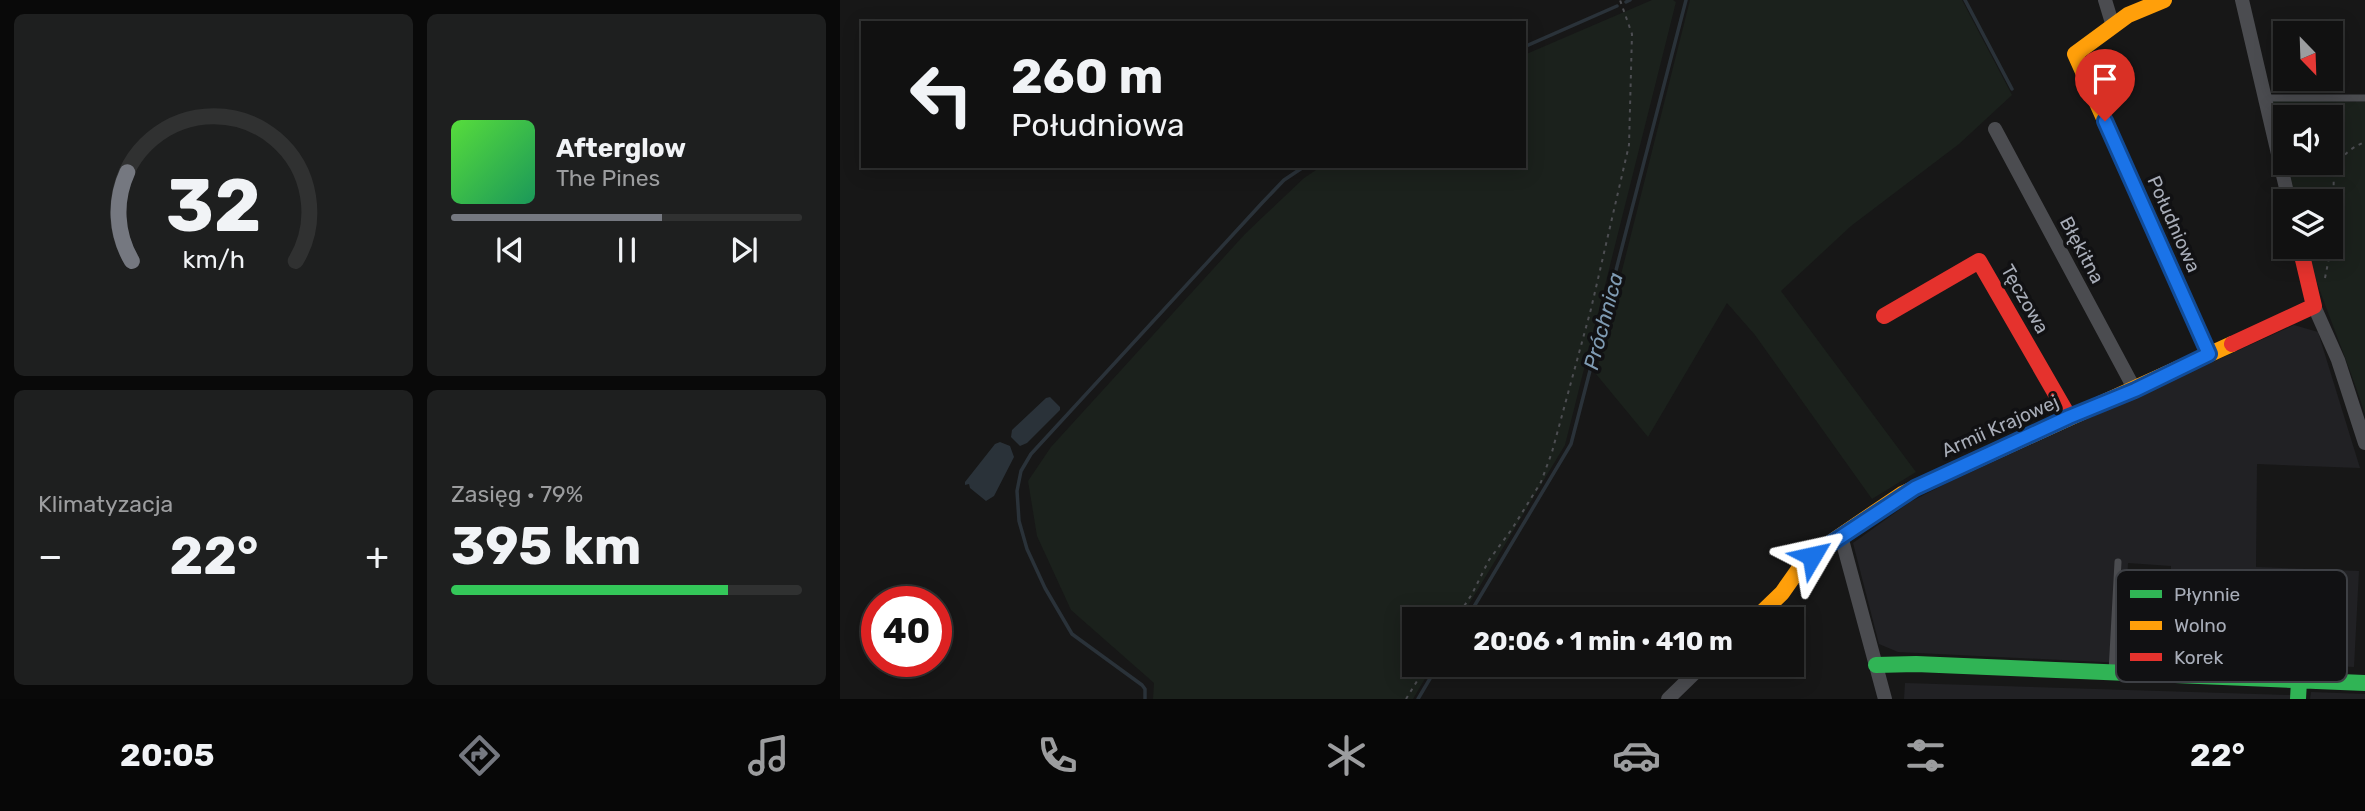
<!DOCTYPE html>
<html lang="pl">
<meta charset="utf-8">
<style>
:root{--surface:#111;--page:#1e1f1f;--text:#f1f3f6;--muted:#9c9d9f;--line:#303131;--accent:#757880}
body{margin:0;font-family:Rubik,sans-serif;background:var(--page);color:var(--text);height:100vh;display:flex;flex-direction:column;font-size:26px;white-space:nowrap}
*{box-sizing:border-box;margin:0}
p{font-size:23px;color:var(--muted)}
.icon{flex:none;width:38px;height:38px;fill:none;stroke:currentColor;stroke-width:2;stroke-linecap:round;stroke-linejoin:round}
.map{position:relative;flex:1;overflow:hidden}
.details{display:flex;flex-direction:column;gap:14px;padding:14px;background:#090909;width:840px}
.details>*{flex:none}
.top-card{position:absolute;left:21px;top:21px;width:665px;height:147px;border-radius:0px;box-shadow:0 4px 18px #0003,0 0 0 2px var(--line);background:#111;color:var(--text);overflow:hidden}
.needle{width:46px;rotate:157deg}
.tools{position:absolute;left:1433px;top:21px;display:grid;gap:14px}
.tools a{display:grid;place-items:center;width:70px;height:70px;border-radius:0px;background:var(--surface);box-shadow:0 4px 18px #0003,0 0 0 2px var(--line);font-size:35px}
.speed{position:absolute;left:21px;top:586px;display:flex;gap:14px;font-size:35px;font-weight:700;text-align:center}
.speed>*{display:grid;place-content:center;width:91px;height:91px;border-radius:50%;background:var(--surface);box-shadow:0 4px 18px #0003,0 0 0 2px var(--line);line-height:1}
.speed .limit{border:10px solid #d22;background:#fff;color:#111}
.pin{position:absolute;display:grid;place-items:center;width:60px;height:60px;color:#fff;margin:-72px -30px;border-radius:50% 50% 50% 0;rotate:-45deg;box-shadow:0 0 7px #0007}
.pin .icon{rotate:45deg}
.me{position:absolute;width:77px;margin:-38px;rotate:54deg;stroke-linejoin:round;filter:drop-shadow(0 0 5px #0008)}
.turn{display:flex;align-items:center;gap:24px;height:147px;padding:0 35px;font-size:32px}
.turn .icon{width:91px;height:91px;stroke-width:2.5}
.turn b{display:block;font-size:49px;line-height:60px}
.big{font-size:52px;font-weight:700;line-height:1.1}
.details .card{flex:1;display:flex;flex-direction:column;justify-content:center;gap:10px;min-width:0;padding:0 24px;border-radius:10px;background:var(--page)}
.details .dial{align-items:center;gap:0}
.dial svg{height:182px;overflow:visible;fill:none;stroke:var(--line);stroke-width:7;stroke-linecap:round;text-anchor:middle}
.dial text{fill:var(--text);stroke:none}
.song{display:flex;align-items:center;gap:21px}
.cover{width:84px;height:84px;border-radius:10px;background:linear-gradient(135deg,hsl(110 70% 55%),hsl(150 70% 35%))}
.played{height:7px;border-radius:4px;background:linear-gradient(90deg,var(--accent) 60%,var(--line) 60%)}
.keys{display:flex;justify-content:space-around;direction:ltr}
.heat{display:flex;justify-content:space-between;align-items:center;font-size:38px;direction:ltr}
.charge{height:10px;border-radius:5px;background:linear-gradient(90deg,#34c759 79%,var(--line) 0)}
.details .tiles{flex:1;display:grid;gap:14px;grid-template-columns:repeat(2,1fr)}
.trip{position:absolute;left:562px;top:607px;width:402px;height:70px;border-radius:0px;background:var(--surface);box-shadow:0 4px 18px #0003,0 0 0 2px var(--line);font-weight:700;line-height:70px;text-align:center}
.tab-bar{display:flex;height:112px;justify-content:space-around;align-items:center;background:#070707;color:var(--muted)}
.tab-bar .icon{width:49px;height:49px}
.tab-bar .active{color:var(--accent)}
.tab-bar b{font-size:32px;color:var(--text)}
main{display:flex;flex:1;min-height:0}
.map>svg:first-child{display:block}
</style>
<main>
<section class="details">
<div class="tiles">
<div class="card dial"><svg viewBox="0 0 100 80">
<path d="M14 69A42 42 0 1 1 86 69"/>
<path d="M14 69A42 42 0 0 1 12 30" stroke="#757880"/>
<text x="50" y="56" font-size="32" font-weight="700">32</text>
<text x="50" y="72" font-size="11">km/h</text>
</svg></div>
<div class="card">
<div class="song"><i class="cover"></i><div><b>Afterglow</b><p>The Pines</p></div></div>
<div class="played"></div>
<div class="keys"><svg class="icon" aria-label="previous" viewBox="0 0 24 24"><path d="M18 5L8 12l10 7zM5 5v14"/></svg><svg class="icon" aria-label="pause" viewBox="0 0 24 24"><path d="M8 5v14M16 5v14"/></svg><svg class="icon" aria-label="next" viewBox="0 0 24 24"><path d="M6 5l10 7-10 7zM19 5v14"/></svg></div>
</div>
<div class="card"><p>Klimatyzacja</p>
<div class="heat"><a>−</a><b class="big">22°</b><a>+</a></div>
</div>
<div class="card"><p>Zasięg · 79%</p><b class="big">395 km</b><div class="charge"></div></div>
</div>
</section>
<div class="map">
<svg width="1525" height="699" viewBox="0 0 1525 699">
<rect width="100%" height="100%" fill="#171717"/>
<path fill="#212124" d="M1454 325 1478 332 1520 468 1417 464 1416 567 1519 571 1514 667 1329 656 1331 566 1288 563 1283 663 1058 652 1039 644 1013 543 1070 502 1109 482Z
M1065 683 1450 695V699H1064Z
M1471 692 1525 694V699H1470Z"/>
<path fill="#1b211c" d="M812 0H833L836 2 725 445 620 619 574 620V665H593L573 699H313L314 683 231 610 197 536 188 481 211 447 405 234 464 178 482 166H684V55Z
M850 0H1122L1172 95 1119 144 1011 226 941 291 1076 472 1032 499 915 335 887 303 808 437 756 374Z
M1431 100 1525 102V414C1507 358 1483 304 1465 247H1491V201H1455L1446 163H1491V117H1446L1445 162Z"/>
<path fill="#2a3239" d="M210 397 220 407V410L187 443 180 446 171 437 172 430 206 398Z
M160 442 170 446 174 457 154 496 146 501 130 488 129 484 125 485V482L155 444Z"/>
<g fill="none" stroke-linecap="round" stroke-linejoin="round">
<path stroke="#2a3239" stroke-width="3.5" d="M1125 0 1172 89
M786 2 790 0
M684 47 777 6
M626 620 731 444 846 0
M305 699V689L302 685 232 634 205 588 187 549 179 521 177 491 181 471 191 454 422 203 444 180 465 166
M578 699 598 665"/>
<path stroke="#4d4e52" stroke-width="2" stroke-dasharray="3.5 5" stroke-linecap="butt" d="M1485 278 1492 243 1494 171C1501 156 1510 148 1525 142
M615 620 632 594 649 560 672 529 701 482 712 452 751 309 789 145 792 34 780 0
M566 699 587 665"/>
<path stroke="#4b4c50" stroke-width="7" d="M1425 98H1525
M1425 598 1460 600 1473 606 1478 620 1476 680
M1272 672 1278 562"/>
<path stroke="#4b4c50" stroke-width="14" d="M1265 0 1272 23
M1402 0 1449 201
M1155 129 1295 390
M1474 306 1498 360 1525 443
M1001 536 1045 699
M828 699 863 665"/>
<path stroke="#30b455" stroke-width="16" d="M1323 250 1369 354
M1036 665 1076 664 1525 683
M1458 699 1459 681"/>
<path stroke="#ff9f0a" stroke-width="16" d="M1323 250 1235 54 1288 15 1324 0
M914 620 942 593 961 566 984 547 1062 494 1392 344"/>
<path stroke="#e5322d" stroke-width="16" d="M1044 316 1139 261 1229 417
M1392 344 1474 306 1460 247"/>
</g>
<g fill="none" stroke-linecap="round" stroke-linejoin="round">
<g stroke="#114b97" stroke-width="18">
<path id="route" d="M972 556 1075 488 1229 417 1295 390 1369 354 1265 121"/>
</g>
<use href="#route" stroke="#1a73e8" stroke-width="12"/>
</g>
<g text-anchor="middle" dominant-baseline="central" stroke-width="7" stroke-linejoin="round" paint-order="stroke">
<g font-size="19" fill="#a8adb8" stroke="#111113">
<text transform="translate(1334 224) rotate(66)">Południowa</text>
<text transform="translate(1242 250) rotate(62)">Błękitna</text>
<text transform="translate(1185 299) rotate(60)">Tęczowa</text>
<text transform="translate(1160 426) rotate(-24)">Armii Krajowej</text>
</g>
<g font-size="21" font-style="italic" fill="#7f9bb3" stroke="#111113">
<text transform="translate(763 321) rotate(-75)">Próchnica</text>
</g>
</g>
<rect x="1276" y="570" width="231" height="112" rx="10" fill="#111113" stroke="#3e4045" stroke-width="2"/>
<rect x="1290" y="590" width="32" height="8" fill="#30b455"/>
<rect x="1290" y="621" width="32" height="9" fill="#ff9f0a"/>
<rect x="1290" y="653" width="32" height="8" fill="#e5322d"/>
<g font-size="19" fill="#a8adb8">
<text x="1334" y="601">Płynnie</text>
<text x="1334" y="632">Wolno</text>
<text x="1334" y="664">Korek</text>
</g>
</svg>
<div class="tools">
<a><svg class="needle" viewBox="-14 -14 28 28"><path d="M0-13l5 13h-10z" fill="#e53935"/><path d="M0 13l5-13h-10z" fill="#9c9d9f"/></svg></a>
<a><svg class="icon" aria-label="sound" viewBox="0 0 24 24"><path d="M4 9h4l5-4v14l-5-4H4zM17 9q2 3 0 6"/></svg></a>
<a><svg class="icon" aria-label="layers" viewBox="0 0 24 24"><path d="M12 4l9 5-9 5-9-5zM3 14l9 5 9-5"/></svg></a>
</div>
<div class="speed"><div class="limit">40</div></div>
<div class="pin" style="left:1265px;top:121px;background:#d93025"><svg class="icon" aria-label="arrive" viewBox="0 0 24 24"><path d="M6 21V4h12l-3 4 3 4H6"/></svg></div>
<svg class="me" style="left:972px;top:556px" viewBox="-20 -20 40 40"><path d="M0-17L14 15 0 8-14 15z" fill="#1a73e8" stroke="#fff" stroke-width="4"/></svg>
<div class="trip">20:06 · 1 min · 410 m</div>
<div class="top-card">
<div class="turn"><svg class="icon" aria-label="left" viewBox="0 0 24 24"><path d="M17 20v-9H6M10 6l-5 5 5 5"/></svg><div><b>260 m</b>Południowa</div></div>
</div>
</div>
</main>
<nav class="tab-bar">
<b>20:05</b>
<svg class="icon active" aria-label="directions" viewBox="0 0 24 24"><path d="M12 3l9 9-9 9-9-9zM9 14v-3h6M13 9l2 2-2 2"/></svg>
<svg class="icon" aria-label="music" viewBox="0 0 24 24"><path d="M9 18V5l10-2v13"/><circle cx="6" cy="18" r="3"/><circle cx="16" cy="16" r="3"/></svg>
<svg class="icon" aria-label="phone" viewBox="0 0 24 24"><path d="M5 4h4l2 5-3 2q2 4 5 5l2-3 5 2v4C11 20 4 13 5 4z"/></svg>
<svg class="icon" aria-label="climate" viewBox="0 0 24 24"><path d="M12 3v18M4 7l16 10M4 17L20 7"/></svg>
<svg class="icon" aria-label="car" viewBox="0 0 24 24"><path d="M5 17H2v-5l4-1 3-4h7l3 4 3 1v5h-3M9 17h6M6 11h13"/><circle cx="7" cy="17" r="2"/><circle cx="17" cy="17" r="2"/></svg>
<svg class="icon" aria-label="filters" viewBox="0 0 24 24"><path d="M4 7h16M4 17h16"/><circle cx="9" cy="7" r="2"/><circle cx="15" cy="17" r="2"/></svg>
<b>22°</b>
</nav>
